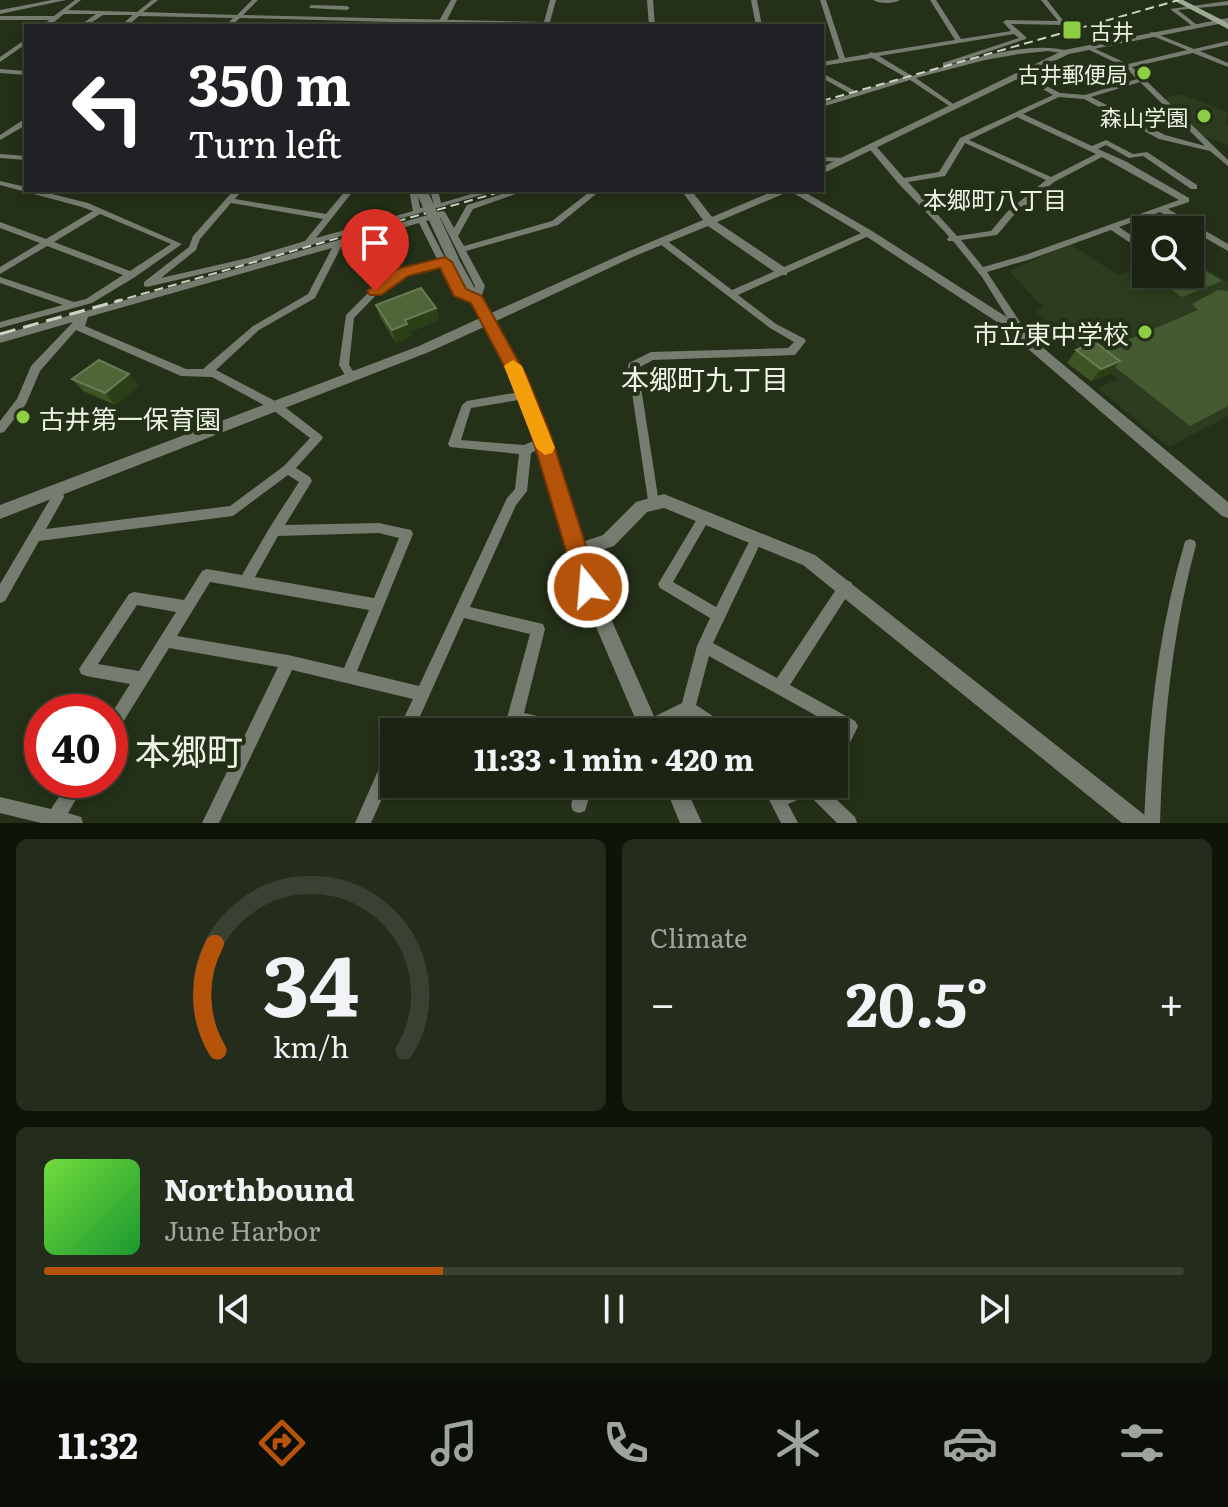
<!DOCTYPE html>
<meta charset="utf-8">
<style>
:root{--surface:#1b2412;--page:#242c1b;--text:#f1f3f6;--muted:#a0a49f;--line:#394132;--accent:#b45309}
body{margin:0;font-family:Literata,"Noto Sans JP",serif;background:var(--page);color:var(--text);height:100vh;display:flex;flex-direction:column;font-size:30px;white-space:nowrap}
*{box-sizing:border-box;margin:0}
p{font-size:26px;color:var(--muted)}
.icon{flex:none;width:44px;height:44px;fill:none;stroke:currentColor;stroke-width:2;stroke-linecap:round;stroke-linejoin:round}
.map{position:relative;height:823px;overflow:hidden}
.side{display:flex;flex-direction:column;gap:16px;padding:16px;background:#0f140a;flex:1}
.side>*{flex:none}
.top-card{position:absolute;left:24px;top:24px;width:800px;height:168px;border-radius:0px;box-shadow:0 4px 12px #0003,0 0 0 2px var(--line);background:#202124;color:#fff;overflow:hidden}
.controls{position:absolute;left:1132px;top:216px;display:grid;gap:16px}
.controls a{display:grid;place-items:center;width:72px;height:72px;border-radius:0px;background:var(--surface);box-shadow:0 4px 12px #0003,0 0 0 2px var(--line);font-size:40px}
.speed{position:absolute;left:24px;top:694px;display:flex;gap:16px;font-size:40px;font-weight:700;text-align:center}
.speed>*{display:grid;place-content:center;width:104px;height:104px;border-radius:50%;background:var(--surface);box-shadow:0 4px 12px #0003,0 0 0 2px var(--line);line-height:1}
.speed .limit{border:12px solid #d22;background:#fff;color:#111}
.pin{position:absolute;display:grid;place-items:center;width:68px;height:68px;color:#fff;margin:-82px -34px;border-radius:50% 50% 50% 0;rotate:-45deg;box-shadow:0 0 8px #0007}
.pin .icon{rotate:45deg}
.me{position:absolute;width:88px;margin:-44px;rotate:343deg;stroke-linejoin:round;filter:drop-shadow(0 0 6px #0008)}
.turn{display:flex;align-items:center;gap:28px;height:168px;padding:0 32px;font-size:36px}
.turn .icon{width:104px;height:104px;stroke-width:2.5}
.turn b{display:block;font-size:56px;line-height:68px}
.big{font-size:60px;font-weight:700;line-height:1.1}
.side .card{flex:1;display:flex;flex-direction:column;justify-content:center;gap:12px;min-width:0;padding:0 28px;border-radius:12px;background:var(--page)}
.side .dial{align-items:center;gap:0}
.dial svg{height:208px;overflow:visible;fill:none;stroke:var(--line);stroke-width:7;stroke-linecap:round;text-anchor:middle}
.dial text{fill:var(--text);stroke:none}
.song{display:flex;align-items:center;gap:24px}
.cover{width:96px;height:96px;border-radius:12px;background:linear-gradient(135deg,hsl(100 70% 55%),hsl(130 70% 35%))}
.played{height:8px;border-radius:4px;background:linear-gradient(90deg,var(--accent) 35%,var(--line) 35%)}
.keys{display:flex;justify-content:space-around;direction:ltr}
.heat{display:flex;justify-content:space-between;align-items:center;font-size:44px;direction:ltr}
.side .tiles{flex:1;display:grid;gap:16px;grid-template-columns:1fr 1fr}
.card:last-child{grid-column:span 2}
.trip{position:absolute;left:380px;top:718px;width:468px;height:80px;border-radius:0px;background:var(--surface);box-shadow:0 4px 12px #0003,0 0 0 2px var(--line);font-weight:700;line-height:80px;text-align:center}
.menu{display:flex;height:128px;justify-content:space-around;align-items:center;background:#0b0e07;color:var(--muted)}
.menu .icon{width:56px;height:56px}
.menu .active{color:var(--accent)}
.menu b{font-size:36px;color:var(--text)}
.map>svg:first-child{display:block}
</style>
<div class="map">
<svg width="1228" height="823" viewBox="0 0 1228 823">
<rect width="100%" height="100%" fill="#243018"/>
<path fill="#2d3c1e" d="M1180 94 1228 112 1225 124 1228 125V145L1200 135 1163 99Z
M1070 244 1118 275 1146 265V274H1190V259L1228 282V416L1169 447 1098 388 1118 379 1036 312 1043 307 1009 271Z"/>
<path fill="#445a31" d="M1190 261 1222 281 1182 297 1148 274H1190Z
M1218 290 1228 291V406L1190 426 1097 353 1198 310 1192 304Z"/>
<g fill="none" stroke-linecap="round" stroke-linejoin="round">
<path fill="#757c70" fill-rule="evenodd" d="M75 0H81L68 10 137 12 152 0H158L143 12 237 15 252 0H258L243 15 544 22 550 0H556L550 22 629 24 632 26H543L240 18 231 26H225L233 18 139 16 127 26H120L133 15H103L86 26H79L96 14H64L49 26H42L49 20H0V16H54Z
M647 0H653L655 26H649Z
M751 0H757L762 26H756Z
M820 0H826L845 58 868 54 871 52 874 53 955 40 930 0H936L961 39 1011 31 1003 22 1006 20 1058 21 1041 0H1047L1065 23 1062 25 1011 24 1026 37V39L945 66 943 65V63L1019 38 1014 34 879 56 912 76C951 65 1033 37 1070 52L1067 54 1048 51 1019 54 985 60 916 78 956 106V108L954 109 910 80 822 107V103L851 94 822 78V73L857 92 905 77 872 58 822 66V62L839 59Z
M1228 1V5L1178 10 1197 25V27L1195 28 1170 9Z
M311 5 347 6 350 8 347 10 309 8Z
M1152 32 1194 49 1228 41V45L1200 51 1228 63V67L1193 53 1132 67 1228 160V166L1210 151 1159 139 1084 99 1059 97 1023 114 1092 146 1106 140 1133 154 1147 152 1197 185V189H1191L1143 156 1129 158 1106 145 1098 149 1125 161 1189 198V202L1168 209 1228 244V251L1160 212 1119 227 1146 245V250H1141L1111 230 1031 259 987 272 1020 322 1016 329H1010L1008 327 1010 322 982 277 953 241H948L947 239 949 237 945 232 898 183 867 146 874 144 904 178 939 172 960 138 1053 95 1016 74V72H1020L1060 93 1085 95 1137 79 1125 67 1085 48V46H1089L1128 64 1187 50 1150 35V33ZM1140 82 1205 146 1165 135 1091 97ZM1017 117 1096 154 1051 177 969 140ZM965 143 1046 180 1007 212 991 231 957 236 908 182 945 176ZM1102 157 1179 200 1025 255 983 267 961 240 997 235 1013 216 1054 182Z
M26 39V44L0 62V57Z
M0 69 26 71V75L0 73Z
M23 120H26V125L0 140V135Z
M0 154 26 156V160L0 158Z
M822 157 843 158 847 160 843 162 822 161Z
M0 181 26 187V190H36L88 203 182 244 135 277 92 303 0 328V322L63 305 0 283V277L74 302 86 299 123 275 47 246 0 274V267L40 243 0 228V222L46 239 93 211 82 207 0 185ZM100 214 171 244 130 271 54 242Z
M234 190H242L235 199 326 214 346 190H354L316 238 413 211 409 190H417L420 208 434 205 430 190H438L441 203 485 190H498L253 262 147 287 144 286V282L189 247 193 236ZM231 203 323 219 305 241 248 258 161 278 196 250 200 239Z
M515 190H527L473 209 458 236 464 246 552 221 592 190H601L558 225 466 251 485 286 480 301H474L456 294 441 266 405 275 378 293 354 318 349 365 357 377 356 380H348L339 365 346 315 372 289 399 271 438 261 419 223 342 245 315 298 259 330 216 370 281 404 321 435 323 438 296 468 310 477 312 481 285 525 379 523 411 530 413 534 357 671 419 686 507 498 515 489 519 454 450 447 448 444 462 405 467 401 525 391 529 392 530 395 525 399 471 408 461 440 524 445 543 437 547 439 549 442 547 445 531 453 527 491 516 505 470 607 543 624 545 629 524 713 573 724 578 727 581 732H542L510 723 507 718 530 634 464 618 413 732H397L413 699 292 670 219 823H202L278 667 169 648 115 735 110 738V716L130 684 86 676 81 674 79 669 129 594 134 592 184 600 202 571 207 569 242 575 270 527 299 482 288 475 233 516 39 541 5 601 0 603V584L52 496 54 487 58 486 62 487 64 497 46 529 230 506 284 466 310 438 273 410 212 377 181 376 76 330 40 371 26 404 4 432 0 433V421L17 399 31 366 73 322 0 343V335L442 211 445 212 454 228 467 205ZM440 217 475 286 473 294 463 290 448 264 449 262 446 260 426 221ZM332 248 308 294 253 326 203 369H186L85 326 88 317ZM379 533 399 538 374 598 255 577 278 536ZM210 582 369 610 344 668 288 655 177 636ZM137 605 176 612 139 671 98 664Z
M868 230 871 231V235L738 295 776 324 805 339 806 341 795 355 653 360 638 368 659 503 657 507 653 508 649 507 628 366 629 363 651 352 788 348 794 342 770 328 660 244V240H666L732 290Z
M704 513 708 514 710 518 673 582 716 607 752 536 756 534 760 536 762 540 713 643 777 678 841 582 846 580 851 582 853 586 851 590 790 685 855 721 858 726C853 737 845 755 834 760V738L840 729 709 656 696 705 730 727 733 732H711L687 716 655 732H630L633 727 682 703 697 646 710 618 660 588 658 584 700 514Z
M1190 539 1195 541 1196 545C1171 636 1163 729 1160 823H1144C1148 729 1157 636 1184 545L1185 541Z
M394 746V772L371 823H355L388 748Z
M70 780H87L68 813 81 817 83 823H41L0 813V797L51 809Z
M577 784H593L585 811 579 813 573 811 571 805Z
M761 784H778L781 790 796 784H823L822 786 855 817 857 823H837L809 795 788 804 798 823H781Z"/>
<path fill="#757c70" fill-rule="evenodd" d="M52 0H66L0 14V10Z
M451 0H457L444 26H436Z
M873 0H900C894 4 879 4 873 0Z
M1228 18V22L1069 54 822 174V167L1064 50Z
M681 190H691L712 217 776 190H801L872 231 1005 316 1228 502V518L1222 516 997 322 864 235 790 191 717 222 787 269V275H779L708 226 635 256 494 322 525 377 547 430 582 542 603 535 636 502 664 494 815 555 1146 816 1150 823H1122L803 565 664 508 647 512 614 546 587 555 597 587 661 732H641L579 587 533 430 511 377 484 327 429 352 0 519V505L419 346 480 318 447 259 449 256H457L489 314 627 252 703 220Z
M664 784H684L702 823H680Z"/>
<path fill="#9faa96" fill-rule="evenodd" d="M1173 0H1183L1228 23V29Z"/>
<path stroke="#ccd4c4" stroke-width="2" stroke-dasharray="9 5" stroke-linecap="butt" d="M822 101 1179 0
M114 302 507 190"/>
<path stroke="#ccd4c4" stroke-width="3" stroke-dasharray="16 8" stroke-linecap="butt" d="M0 334 121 300"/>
<path stroke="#757c70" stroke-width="11" d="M421 190 453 259"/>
</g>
<path fill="#3d5524" d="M376 305 436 308 439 320 410 332 411 336 396 343 380 317Z
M1076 350 1110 374 1091 381 1067 363Z
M129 374 139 386 115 405 83 391 72 379Z"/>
<path fill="#2b3f17" d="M436 308 439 320 410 332 411 336 396 343 392 330 405 320Z
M1120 361 1110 374 1091 381 1101 369Z
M129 374 139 386 115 405 105 393Z"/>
<path fill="#506639" stroke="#687c54" stroke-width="2" d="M421 288 436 308 405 320 407 324 392 330 376 305Z
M1095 342 1120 361 1101 369 1076 350Z
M99 360 129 374 105 393 72 379Z"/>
<path fill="#b45309" stroke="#753606" stroke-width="2" d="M445 257 452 262 466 289 482 296 527 377 549 430 599 587 596 594 588 597 580 594 577 587 530 430 510 377 471 303 454 296 440 268 408 276 381 295H370L367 291 397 269Z"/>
<path fill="#f59e0b" d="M513 360 522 366 555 448 552 453 545 455 536 448 504 366Z"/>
<g fill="#8dce45" stroke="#243018" stroke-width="3">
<rect x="1062" y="20" width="20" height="20" rx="4"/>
<circle cx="1144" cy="73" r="8"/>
<circle cx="1204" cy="116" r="8"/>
<circle cx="1145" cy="332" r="8"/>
<circle cx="23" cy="417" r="8"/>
</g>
<g text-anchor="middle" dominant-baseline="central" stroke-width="8" stroke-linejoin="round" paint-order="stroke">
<g font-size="22" fill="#ecf4e5" stroke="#243018" text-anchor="end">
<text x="1090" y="30" text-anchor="start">古井</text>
<text x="1128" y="73">古井郵便局</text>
<text x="1188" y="116">森山学園</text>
</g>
<g font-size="24" fill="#ecf4e5" stroke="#243018">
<text x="995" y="198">本郷町八丁目</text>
</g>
<g font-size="26" fill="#ecf4e5" stroke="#243018" text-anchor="end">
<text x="1129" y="332">市立東中学校</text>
<text x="39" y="417" text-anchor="start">古井第一保育園</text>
</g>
<g font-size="28" fill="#ecf4e5" stroke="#243018">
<text x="705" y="378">本郷町九丁目</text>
</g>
<g font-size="36" fill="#ecf4e5" stroke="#243018">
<text x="189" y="749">本郷町</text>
</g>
</g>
</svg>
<div class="controls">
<a><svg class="icon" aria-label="search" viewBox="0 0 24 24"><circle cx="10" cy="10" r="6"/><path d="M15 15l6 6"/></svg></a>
</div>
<div class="speed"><div class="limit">40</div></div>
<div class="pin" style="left:375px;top:291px;background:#d93025"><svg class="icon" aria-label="arrive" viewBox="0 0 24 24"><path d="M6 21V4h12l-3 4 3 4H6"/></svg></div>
<svg class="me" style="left:588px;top:587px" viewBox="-20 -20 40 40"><circle r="17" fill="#b45309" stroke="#fff" stroke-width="3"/><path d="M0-11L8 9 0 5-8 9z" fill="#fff"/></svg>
<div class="trip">11:33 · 1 min · 420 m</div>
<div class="top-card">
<div class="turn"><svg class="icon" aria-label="left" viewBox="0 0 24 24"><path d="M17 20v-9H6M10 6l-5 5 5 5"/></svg><div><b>350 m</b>Turn left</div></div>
</div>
</div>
<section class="side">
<div class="tiles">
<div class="card dial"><svg viewBox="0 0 100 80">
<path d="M14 69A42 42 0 1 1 86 69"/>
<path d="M14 69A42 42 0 0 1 13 28" stroke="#b45309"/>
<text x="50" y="56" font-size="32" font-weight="700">34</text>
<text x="50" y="72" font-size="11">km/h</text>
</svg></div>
<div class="card"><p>Climate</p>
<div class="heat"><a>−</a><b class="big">20.5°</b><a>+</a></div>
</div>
<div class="card">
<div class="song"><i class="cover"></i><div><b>Northbound</b><p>June Harbor</p></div></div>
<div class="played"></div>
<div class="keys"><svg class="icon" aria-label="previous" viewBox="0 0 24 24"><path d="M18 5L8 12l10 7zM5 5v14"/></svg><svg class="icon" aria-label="pause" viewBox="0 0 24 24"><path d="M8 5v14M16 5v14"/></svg><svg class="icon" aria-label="next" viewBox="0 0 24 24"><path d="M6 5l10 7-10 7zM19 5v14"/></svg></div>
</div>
</div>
</section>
<nav class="menu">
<b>11:32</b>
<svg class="icon active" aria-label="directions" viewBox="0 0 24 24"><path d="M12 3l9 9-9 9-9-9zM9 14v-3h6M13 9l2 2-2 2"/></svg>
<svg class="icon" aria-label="music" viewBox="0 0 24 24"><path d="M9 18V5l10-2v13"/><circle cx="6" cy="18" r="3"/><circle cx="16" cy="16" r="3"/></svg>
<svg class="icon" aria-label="phone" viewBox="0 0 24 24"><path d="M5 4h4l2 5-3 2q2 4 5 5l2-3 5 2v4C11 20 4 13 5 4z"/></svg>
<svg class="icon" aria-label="climate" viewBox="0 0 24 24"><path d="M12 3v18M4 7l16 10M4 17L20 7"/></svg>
<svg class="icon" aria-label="car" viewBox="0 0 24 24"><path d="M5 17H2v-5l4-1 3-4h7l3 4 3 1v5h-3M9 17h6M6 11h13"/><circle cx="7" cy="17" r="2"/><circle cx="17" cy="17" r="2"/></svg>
<svg class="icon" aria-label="filters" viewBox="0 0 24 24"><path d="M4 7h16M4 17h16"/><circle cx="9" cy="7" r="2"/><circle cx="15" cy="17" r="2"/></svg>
</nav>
